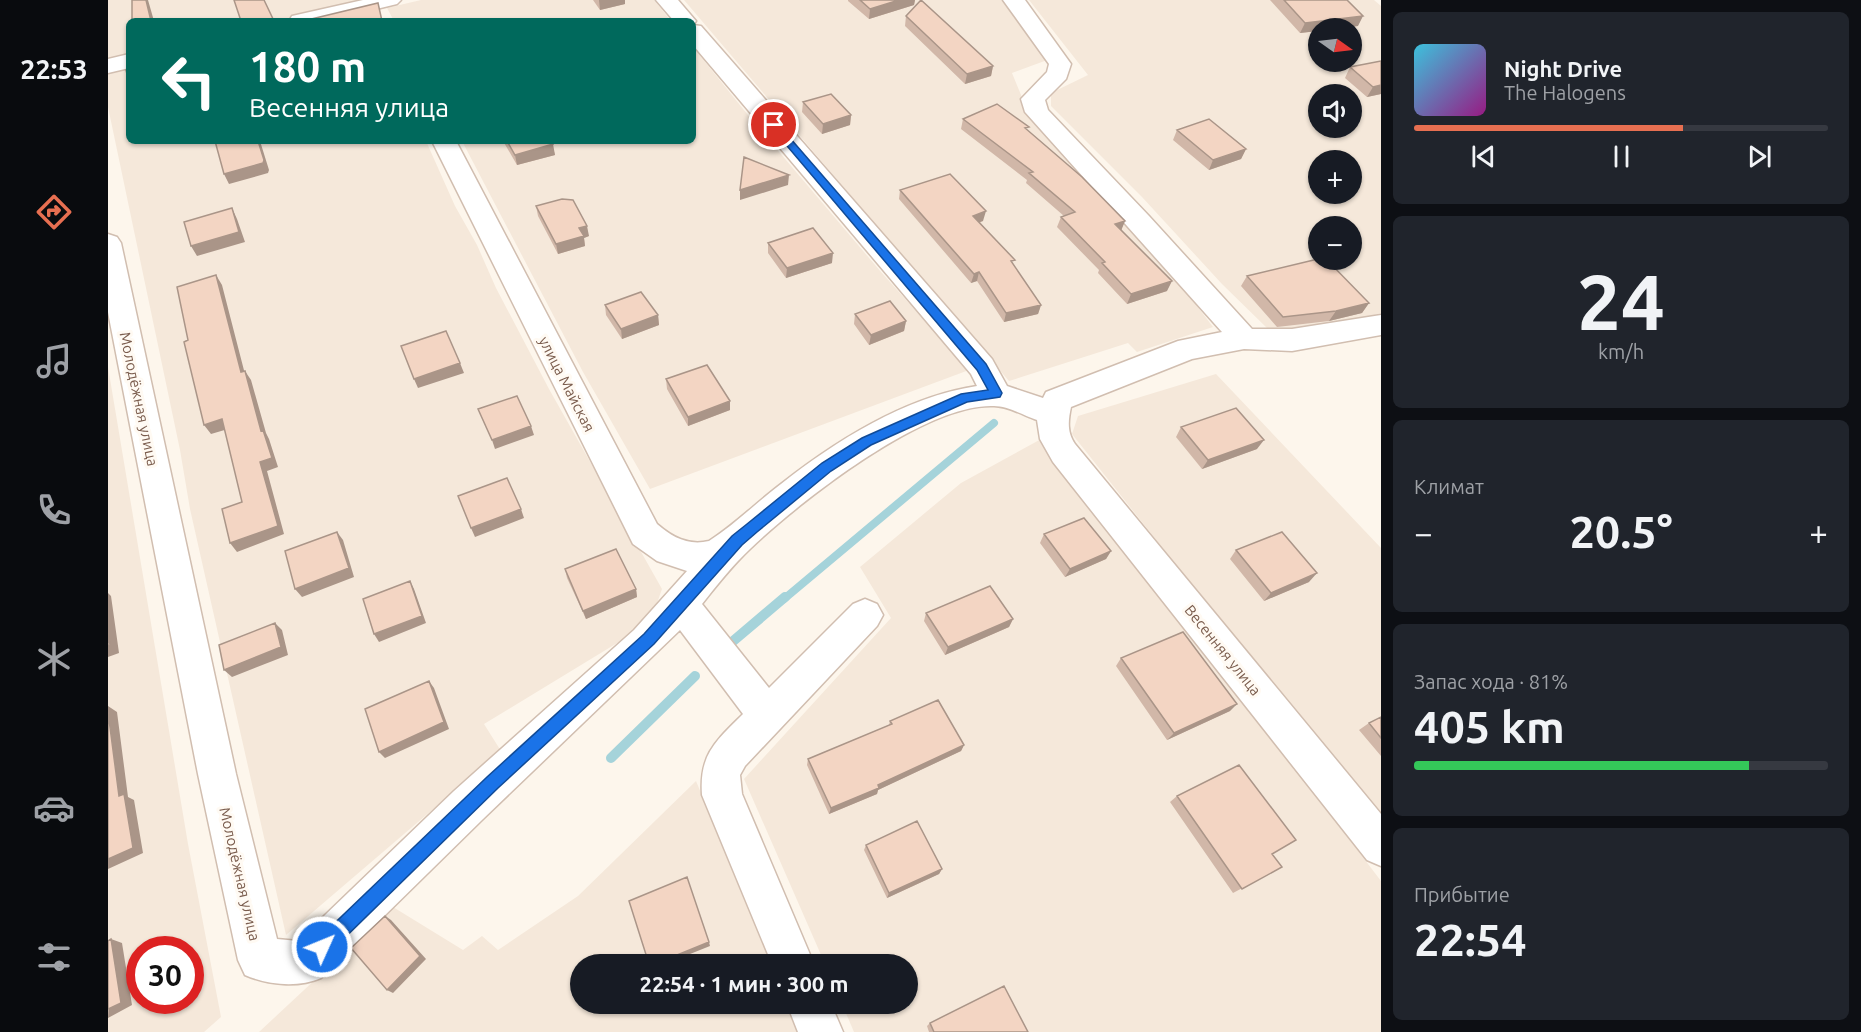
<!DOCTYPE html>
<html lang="ru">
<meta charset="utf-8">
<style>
:root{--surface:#171b24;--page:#20242c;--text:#f1f3f6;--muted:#9ea1a6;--line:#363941;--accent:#e76f51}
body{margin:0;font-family:Ubuntu,sans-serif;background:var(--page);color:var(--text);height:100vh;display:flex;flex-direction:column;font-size:22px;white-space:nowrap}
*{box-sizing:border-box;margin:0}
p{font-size:20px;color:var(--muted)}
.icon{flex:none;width:33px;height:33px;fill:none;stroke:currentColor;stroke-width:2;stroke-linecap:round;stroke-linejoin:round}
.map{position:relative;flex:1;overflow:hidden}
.drawer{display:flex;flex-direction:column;gap:12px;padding:12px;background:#0d0f14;width:480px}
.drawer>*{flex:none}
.top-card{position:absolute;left:18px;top:18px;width:570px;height:126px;border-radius:9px;box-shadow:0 2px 4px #0004;background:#00695c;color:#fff;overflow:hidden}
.needle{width:39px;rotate:104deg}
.buttons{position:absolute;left:1200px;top:18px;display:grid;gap:12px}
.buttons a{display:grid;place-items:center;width:54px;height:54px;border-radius:50%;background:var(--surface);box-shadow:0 2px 4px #0004;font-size:30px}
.speed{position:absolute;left:18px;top:936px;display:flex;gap:12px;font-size:30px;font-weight:700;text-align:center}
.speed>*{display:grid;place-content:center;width:78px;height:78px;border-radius:50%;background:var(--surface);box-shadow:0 2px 4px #0004;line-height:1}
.speed .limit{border:9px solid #d22;background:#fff;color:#111}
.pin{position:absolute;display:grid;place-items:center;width:51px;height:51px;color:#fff;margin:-26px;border:3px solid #fff;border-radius:50%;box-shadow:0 2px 6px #0007}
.me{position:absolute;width:66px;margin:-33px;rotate:46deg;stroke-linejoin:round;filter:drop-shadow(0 0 4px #0008)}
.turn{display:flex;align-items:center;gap:21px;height:126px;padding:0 24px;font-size:27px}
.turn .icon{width:78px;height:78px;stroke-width:2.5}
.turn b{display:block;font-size:42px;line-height:51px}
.big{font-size:45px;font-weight:600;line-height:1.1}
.drawer .card{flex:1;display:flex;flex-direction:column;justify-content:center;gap:9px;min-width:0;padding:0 21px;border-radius:9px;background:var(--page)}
.drawer .dial{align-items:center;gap:0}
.dial b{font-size:78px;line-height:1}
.song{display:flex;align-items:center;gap:18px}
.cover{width:72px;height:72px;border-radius:9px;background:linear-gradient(135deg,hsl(190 70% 55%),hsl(310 70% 35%))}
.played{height:6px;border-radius:3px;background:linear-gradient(90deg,var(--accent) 65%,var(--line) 65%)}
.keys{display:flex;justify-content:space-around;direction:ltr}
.heat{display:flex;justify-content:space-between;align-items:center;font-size:33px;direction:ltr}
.charge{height:9px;border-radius:4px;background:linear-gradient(90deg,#34c759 81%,var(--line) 0)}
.trip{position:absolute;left:462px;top:954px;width:348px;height:60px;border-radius:30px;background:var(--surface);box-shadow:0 2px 4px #0004;font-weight:600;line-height:60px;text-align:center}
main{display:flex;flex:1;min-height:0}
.tab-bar{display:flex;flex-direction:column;width:108px;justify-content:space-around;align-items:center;background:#090b0e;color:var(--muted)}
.tab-bar .icon{width:42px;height:42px}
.tab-bar .selected{color:var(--accent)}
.tab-bar b{font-size:27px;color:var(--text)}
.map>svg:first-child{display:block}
</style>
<main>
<nav class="tab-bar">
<b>22:53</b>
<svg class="icon selected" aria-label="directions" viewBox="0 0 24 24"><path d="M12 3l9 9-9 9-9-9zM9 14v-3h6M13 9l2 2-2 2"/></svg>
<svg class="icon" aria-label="music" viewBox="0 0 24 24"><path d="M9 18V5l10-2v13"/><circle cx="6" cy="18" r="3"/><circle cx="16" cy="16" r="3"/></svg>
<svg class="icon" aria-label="phone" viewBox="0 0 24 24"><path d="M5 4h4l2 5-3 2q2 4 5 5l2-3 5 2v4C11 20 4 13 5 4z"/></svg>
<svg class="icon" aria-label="climate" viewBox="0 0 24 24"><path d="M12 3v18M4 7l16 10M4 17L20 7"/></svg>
<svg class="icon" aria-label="car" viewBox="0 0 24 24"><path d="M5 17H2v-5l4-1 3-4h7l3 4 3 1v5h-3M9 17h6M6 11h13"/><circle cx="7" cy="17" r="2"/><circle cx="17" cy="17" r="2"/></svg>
<svg class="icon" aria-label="filters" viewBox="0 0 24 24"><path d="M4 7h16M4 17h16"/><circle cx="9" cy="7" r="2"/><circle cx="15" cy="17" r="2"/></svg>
</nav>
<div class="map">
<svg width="1273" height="1032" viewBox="0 0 1273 1032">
<rect width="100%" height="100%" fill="#fdf6ec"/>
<path fill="#f5e8da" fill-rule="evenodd" d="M0 0H250L261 21H21V141H318L347 206 369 245 388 288 441 389 554 589 542 623 376 724 393 751 178 935 82 509 72 450 0 107Z
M313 0H546L563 21H286L279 8Z
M576 0H893L942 59 904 73 920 112 1041 243 1105 327 1029 352 1020 343 901 381Z
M921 0H1266L1273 6V313L1211 331 1177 337 1160 329 1114 284 1034 197 943 106V93L980 75ZM1210 28H1244V62H1210ZM1210 94H1244V128H1210ZM1210 160H1244V194H1210ZM1210 226H1244V260H1210Z
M585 47 644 120 773 272 861 370 542 489 475 372 354 141H585Z
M0 367 80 844 113 1017 96 1032H0ZM32 950H82V1000H32Z
M1108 374 1273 548V823L964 434 970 416Z
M935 438 1273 881V1032H746L734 1004H800V964H717L636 779 783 618 752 567 853 483Z
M588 781 664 964H472V1004H681L694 1032H151L285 907 355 950 374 936 390 950 470 896Z"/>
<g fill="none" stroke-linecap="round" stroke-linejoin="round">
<path stroke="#a5d3da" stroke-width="8" d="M676 599 886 423"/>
<path stroke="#a5d3da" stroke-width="10" d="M624 642 677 597
M503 758 587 676"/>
<g stroke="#d1beb0" stroke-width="3">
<path id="minor" d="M255 0H293L289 4 219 21H181L184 16Z
M548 0H570L588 21 585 25 593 26 884 359 899 386 935 398 938 392 1070 341 1114 332 917 112 913 99 939 72 941 64 895 0H917L963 64 958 79 937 100 940 110 1041 216 1144 329H1184L1273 315V335L1184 351 1136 349 1084 359 963 407C960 421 959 432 967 444L1273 814V866L1259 860 945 462 932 439 929 420C917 416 900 406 886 406 817 403 691 502 642 549 624 566 609 585 594 604L661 688 745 604 757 599 769 604 775 615 769 626 637 766 632 775 634 794 706 964H664L594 795C591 754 608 741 635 714L572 630 375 819 213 978C190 988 160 985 137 975L130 960 90 774 0 312V234L9 237 13 243 128 774 169 939 190 941 346 791 526 630 579 571 549 561 525 544 324 141H348L549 524C564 537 580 546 601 541 626 525 648 503 673 484 729 440 797 397 869 386L863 374 585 45V21H566Z
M21 54V68L0 73V59Z
M679 1004H723L735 1032H690Z"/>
</g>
<use href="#minor" fill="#fff" fill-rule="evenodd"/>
</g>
<path fill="#d1b7a8" d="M485 0H517V4L492 10Z
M740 0H807L806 5 761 19 740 1Z
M1162 0H1239L1250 26 1233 28H1210V31L1192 33Z
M798 16 885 66 883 76 857 84 797 26Z
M1273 61V94L1259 97 1237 78 1242 67Z
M695 102 743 115 742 125 714 134 694 112Z
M855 119 920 131 1017 221 1013 229 1059 291 1019 304 990 273 991 270 949 227 953 217 956 216 918 183 919 180 853 129Z
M1069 130 1138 149 1133 159 1101 170 1065 140Z
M395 141H443L447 155 409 165Z
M792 190 875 221 872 222 905 265 933 305 930 314 896 322 869 281 863 283 791 199Z
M428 206 481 236 476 238 477 246 450 254 430 216Z
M660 243 724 263 678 278 660 253Z
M1139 276 1261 303 1254 313 1221 321 1169 327 1133 286Z
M497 305 550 315 551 325 514 339 498 315Z
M747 314 798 321 796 331 761 345 746 324Z
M558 379 622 410 580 426 559 389Z
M1073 427 1149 449 1094 469 1068 437Z
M936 534 1003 551 998 559 957 577 932 543Z
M1128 550 1201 582 1156 601 1122 559Z
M457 569 528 589 529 597 478 619 459 578Z
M818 613 905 619 901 627 837 655 816 621Z
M1013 658 1122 711 1059 740 1008 666Z
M1273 717V756L1251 730 1261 723Z
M782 721 856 745 853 751 770 790 769 794 721 814 699 765 700 759 781 725Z
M1069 796 1164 854 1174 867 1125 893 1062 802Z
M758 845 834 869 831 874 779 898 756 850Z
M822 1023 920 1032H821L819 1026Z"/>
<path fill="#aa9588" d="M38 0H40L46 21H43Z
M491 0H517V4L492 10Z
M791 0H807L806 5 761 19 762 9Z
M1255 16 1250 26 1233 28H1210V31L1192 33 1197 23Z
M885 66 883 76 857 84 859 74Z
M1273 85V94L1259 97 1265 87Z
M743 115 742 125 714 134 715 124Z
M150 141H152L161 170 160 173 121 184 116 174Z
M445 144 447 155 409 165 407 155Z
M1138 149 1133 159 1101 170 1105 160Z
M681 175 680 185 632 200V190Z
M124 208 129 219 137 242 89 256 83 246Z
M878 211 875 221 863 225 865 216Z
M1017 221 1013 231 1007 224Z
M479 226 481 236 476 238 477 246 450 254 448 244 471 228Z
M725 253 724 263 678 278 679 268Z
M871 272 869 281 863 283 866 274Z
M108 275 114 285 139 382 133 372Z
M1064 281 1059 291 1019 304 1023 294Z
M1261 303 1254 313 1221 321 1228 311Z
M933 305 930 314 896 322 898 313Z
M550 315 551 325 514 339 513 329Z
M798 321 796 331 761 345 763 335Z
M352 363 356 373 310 388 306 379Z
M137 371 143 380 158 433 161 439 170 467 159 471 176 534 129 552 122 543 152 462 153 431Z
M622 401V410L580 426V417Z
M114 419 120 429 103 434 96 425Z
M423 426 426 435 387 449 384 440Z
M1156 440 1149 449 1094 469 1100 460Z
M413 509 416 518 367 537 363 528Z
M229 532 235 540 246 577 194 597 187 589Z
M1003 551 998 559 957 577 962 569Z
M1209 573 1201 582 1156 601 1163 593Z
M302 581 306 589 318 623 271 642 266 634Z
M528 589 529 597 478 619 475 611Z
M0 593 3 596 11 653 0 657Z
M905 619 901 627 837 655 840 647Z
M167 623 174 630 180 655 124 677 116 670Z
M321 681 326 688 341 729 277 758 271 752Z
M1129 704 1122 711 1059 740 1066 733Z
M0 706 9 712 20 797 26 800 35 853 0 869V859L11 796 0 712Z
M856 745 853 751 770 790 769 794 721 814 723 808 770 785Z
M834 869 831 874 779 898 781 893Z
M277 916 283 920 318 959 285 993 279 990Z
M3 939 14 943 24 1005 0 1018Z
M601 942 602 946 557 964H547Z"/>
<path fill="#f3d5c3" stroke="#aa9588" stroke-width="1.5" d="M24 0H38L43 21H24Z
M126 0H156L166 21H133Z
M752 0H791L762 9Z
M813 0 885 66 859 74 798 16Z
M1176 0H1239L1255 16 1197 23Z
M270 3 274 21H195Z
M1273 61V85L1265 87 1242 67Z
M21 69V82L18 70Z
M723 94 743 115 715 124 695 102Z
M889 104 921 127 917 128 974 177 1017 221 1007 224 1064 281 1023 294 994 263 997 262 953 217 967 212 921 173 925 172 855 119Z
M1101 119 1138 149 1105 160 1069 130Z
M107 141H150L156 160 155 163 116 174Z
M399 141H443L445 144 407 155Z
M636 157 681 175 632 190Z
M842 174 878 211 865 216 907 260 903 261 933 305 898 313 871 272 866 274 792 190Z
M454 199 465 200 479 226 471 228 476 236 448 244 428 206Z
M124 208 131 232 83 246 76 222Z
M705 228 725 253 679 268 660 243Z
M1210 259V260H1219L1261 303 1228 311 1175 317 1139 276Z
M108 275 133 372 137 371 153 431 155 430 164 458 152 462 170 526 122 543 114 509 134 502 114 419 96 425 76 342 80 340 69 287Z
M533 292 550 315 513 329 497 305Z
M782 301 798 321 763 335 747 314Z
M338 331 352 363 306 379 293 346Z
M599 365 622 401 580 417 558 379Z
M409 396 423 426 384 440 370 409Z
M1128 408 1156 440 1100 460 1073 427Z
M399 478 413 509 363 528 350 496Z
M976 518 1003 551 962 569 936 534Z
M229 532 241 568 187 589 177 551Z
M1174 532 1209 573 1163 593 1128 550Z
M508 549 528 589 475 611 457 569Z
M302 581 314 616 266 634 255 599Z
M882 586 905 619 840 647 818 613Z
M167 623 173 647 116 670 111 645Z
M1075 632 1129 704 1066 733 1013 658Z
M0 633 2 645 0 646Z
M321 681 336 722 271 752 257 709Z
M830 700 856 745 770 785 771 788 723 808 700 759 784 724 782 721Z
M0 712 11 796 16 794 25 848 0 859Z
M1273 717V738L1261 723Z
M1131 765 1188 840 1164 854 1174 867 1134 889 1069 796Z
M809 821 834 869 781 893 758 845Z
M579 877 601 942 547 964H541L521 901Z
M277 916 312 956 279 990 243 948Z
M3 939 13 1003 0 1009V941Z
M896 986 920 1032H826L822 1023Z"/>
<path fill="#1a73e8" stroke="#114b97" stroke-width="1.5" d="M663 123H669L878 364 894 393 892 397 859 402 763 445 723 471 649 532 634 545 546 644 390 788 221 953 214 956 208 953 206 947 208 941 379 777 536 634 624 536 639 524 714 463 754 438 853 394 880 390 869 370 663 127Z"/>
<g text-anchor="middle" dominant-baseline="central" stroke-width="6" stroke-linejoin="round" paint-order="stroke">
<g font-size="15" fill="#7a5c4d" stroke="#fffaf3">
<text transform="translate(459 384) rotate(63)">улица Майская</text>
<text transform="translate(31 399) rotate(78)">Молодёжная улица</text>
<text transform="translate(1115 650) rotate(51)">Весенняя улица</text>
<text transform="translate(132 874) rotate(77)">Молодёжная улица</text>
</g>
</g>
</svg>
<div class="buttons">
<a><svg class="needle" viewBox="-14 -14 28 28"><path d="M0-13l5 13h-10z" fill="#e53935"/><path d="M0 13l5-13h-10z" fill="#9ea1a6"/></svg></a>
<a><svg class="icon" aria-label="sound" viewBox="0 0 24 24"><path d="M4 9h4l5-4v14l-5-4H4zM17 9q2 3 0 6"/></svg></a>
<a>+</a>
<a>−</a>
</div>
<div class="speed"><div class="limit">30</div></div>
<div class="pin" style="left:666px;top:125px;background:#d93025"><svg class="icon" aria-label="arrive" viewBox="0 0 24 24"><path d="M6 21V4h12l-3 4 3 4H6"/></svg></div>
<svg class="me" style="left:214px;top:947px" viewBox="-20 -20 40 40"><circle r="17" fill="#1a73e8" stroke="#fff" stroke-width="3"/><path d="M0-11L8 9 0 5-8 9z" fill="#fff"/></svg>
<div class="trip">22:54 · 1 мин · 300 m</div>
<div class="top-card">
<div class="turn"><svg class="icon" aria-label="left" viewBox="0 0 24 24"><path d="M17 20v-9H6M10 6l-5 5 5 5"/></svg><div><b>180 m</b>Весенняя улица</div></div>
</div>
</div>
<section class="drawer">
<div class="card">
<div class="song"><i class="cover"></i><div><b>Night Drive</b><p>The Halogens</p></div></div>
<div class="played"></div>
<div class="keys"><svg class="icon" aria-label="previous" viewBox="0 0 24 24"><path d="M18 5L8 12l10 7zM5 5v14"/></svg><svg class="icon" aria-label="pause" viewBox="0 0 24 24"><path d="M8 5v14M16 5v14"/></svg><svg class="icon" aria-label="next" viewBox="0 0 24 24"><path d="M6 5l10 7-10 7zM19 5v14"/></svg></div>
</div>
<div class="card dial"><b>24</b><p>km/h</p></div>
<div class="card"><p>Климат</p>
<div class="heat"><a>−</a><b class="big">20.5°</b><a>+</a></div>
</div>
<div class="card"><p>Запас хода · 81%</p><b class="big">405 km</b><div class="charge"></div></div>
<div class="card"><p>Прибытие</p><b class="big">22:54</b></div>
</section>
</main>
